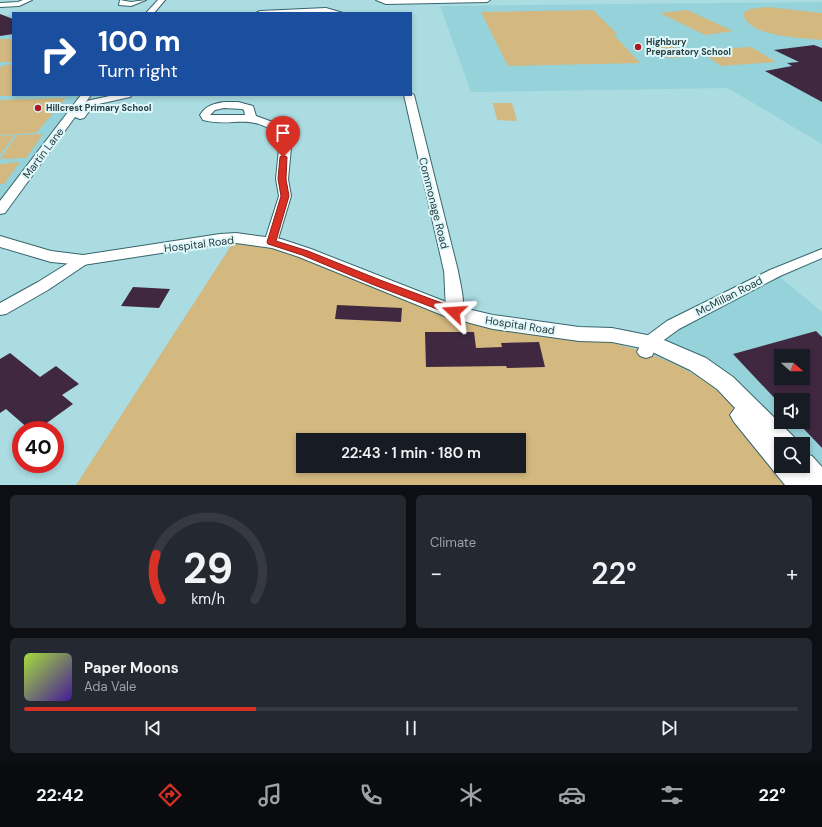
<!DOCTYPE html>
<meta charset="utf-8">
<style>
:root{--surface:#171b24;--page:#242831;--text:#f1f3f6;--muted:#9ea1a6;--line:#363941;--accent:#d93025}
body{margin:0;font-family:"DM Sans",sans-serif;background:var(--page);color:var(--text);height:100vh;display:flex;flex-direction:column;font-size:15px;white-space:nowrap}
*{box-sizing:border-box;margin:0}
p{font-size:13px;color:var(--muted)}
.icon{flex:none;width:22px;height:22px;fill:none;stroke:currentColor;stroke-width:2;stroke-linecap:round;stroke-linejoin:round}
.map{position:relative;height:485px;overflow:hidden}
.details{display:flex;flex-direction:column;gap:10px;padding:10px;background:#0d0f14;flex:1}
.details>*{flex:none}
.guide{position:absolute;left:12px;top:12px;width:400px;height:84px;border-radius:0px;box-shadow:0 2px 6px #0003;background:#1a4fa0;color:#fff;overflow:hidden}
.needle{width:26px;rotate:110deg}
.tools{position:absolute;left:774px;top:349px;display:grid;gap:8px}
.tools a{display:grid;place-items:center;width:36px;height:36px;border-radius:0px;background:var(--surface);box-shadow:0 2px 6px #0003;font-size:20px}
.speed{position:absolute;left:12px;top:421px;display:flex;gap:8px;font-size:20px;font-weight:700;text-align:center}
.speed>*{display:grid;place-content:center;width:52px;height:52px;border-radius:50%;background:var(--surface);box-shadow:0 2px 6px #0003;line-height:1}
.speed .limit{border:6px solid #d22;background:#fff;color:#111}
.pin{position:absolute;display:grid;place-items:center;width:34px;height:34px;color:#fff;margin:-41px -17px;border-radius:50% 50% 50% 0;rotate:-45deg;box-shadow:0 0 4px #0007}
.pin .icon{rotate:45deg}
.me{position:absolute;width:44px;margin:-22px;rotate:290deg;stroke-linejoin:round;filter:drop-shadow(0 0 3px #0008)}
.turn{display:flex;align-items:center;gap:14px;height:84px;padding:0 20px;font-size:18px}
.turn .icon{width:52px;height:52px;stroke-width:2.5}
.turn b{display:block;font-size:28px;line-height:34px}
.big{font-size:30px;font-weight:600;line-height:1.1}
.details .tile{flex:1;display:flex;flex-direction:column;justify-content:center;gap:6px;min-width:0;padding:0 14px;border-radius:6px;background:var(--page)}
.details .dial{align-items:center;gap:0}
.dial svg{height:104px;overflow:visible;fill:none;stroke:var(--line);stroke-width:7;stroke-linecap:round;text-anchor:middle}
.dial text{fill:var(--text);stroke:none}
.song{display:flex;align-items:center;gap:12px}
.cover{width:48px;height:48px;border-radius:6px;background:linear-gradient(135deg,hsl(80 70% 55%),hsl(260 70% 35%))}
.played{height:4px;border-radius:2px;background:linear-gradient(90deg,var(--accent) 30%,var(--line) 30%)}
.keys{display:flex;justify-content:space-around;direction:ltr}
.heat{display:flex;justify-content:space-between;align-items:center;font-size:22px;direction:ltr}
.details .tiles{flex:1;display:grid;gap:10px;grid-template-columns:1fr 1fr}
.tile:last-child{grid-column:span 2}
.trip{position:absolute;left:296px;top:433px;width:230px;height:40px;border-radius:0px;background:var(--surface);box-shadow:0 2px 6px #0003;font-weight:600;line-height:40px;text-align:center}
.dock{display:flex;height:64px;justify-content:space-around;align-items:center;background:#090b0e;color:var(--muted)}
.dock .icon{width:28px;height:28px}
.dock .current{color:var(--accent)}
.dock b{font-size:18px;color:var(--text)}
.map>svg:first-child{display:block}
</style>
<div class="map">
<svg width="822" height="485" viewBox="0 0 822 485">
<rect width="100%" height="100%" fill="#aadce2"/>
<path fill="#96d2d9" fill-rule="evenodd" d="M822 2V144L728 88 471 92 440 6Z
M0 15H13V95H86L0 210Z
M775 273 822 312V485L803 466V444H781L646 352 650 342ZM781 356H803V378H781ZM781 400H803V422H781Z"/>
<path fill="#d3b87f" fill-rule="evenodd" d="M767 7 822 13V40C803 38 746 37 743 13L750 9Z
M593 10 617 34 614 35 640 63 508 66 481 12Z
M687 10 733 31 705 35 660 13Z
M0 39H13V62H0Z
M665 42 669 43 688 57 668 58 650 44Z
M751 47 776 62 721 66 698 50Z
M3 65H13V95H66L0 96V68Z
M66 98 36 133 0 135V100Z
M493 103H512L517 121 497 120Z
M43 134 26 158 0 159 17 135Z
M15 135 0 155V136Z
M20 162 4 184H0V164Z
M236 238 255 240 454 312 609 342 646 352 681 367 705 381 731 401 781 466 801 485H76ZM303 440H519V466H303Z"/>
<path fill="#3f2840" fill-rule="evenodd" d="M0 14 13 19V34L0 36Z
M814 45 822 48V102L765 71 792 66 787 63 799 62 774 50Z
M133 287 170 289 159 308 121 306Z
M337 305 402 308 401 322 335 319Z
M816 331 822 337V448L803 428V400H781V405L733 354ZM781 356H803V378H781Z
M425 332H474L476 348 502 347 501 343 539 342 545 367 507 368 506 366 426 367Z
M10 353 40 377 56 366 79 384 62 395 73 404 37 430H30L6 409 0 413V359Z"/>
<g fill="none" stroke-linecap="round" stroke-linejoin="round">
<g stroke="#37666c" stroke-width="2">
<path id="minor" d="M23 0H32L19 6 0 7V3L18 2Z
M120 0 131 2 146 0 131 6 119 5Z
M158 0H165L154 13H146Z
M376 0H490L487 2 386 4Z
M326 8 343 13H256L260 11Z
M411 93 414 95 458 271C460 284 467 305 460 316L454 318 448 316C445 311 445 280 444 271L404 95H411Z
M81 95H91L82 107 87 101 91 100 114 95H132L130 97 94 105 84 118 80 119 75 117 5 213 0 214V201Z
M224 102H238L253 106 256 116 278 124 288 133 291 148 288 179 291 196 276 246 271 247 266 246 264 243 279 196 276 179 279 148 278 134C247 112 234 128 203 120L200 115C206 105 214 104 224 102ZM224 108 242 109 244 110 245 115H210L215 110Z
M822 249V258L780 276 679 329 657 345 652 356 646 358 640 356 637 352 644 338 667 321 770 270Z
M83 255 88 257 90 260 88 263 48 290 6 314 0 315V303L38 282 78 257Z"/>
</g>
<g stroke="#37666c" stroke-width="2">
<path id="tertiary" d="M236 233 281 239 311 249 459 307 493 315 579 327 612 328 657 337 706 358 733 377 794 437 797 444H781V466H803V453L812 456 822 467V485H785L734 422 730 415 735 408 717 389 690 370 646 349 612 342 579 341 493 329 447 317 299 257 272 248 236 243 220 244 83 265 51 262 0 247V236L51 251 83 255 220 234Z"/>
</g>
<use href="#minor" fill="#fff" fill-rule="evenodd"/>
<use href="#tertiary" fill="#fff" fill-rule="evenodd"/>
</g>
<path fill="#d93025" stroke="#8d1f18" d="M283 155 287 157 286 179 289 196 276 241 308 251 380 280 458 309 459 312 458 314H450L374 285 302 255 268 244 267 242 281 196 278 179 280 157Z"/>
<g fill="#ac1921" stroke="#dff8fb" stroke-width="1.5">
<circle cx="638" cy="47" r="4"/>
<circle cx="38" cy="108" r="4"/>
</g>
<g text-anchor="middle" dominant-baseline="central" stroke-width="4" stroke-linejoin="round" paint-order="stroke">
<g font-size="9" font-weight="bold" fill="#273b3e" stroke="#dff8fb" text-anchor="start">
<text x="646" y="42">Highbury<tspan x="646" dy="10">Preparatory School</tspan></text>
<text x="46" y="108">Hillcrest Primary School</text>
</g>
<g font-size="11" fill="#273b3e" stroke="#dff8fb">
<text transform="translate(43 153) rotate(-53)">Martin Lane</text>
<text transform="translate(434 203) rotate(76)">Commonage Road</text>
<text transform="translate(199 244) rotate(-7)">Hospital Road</text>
<text transform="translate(729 296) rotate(-27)">McMillan Road</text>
<text transform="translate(520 325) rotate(9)">Hospital Road</text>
</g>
</g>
</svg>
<div class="tools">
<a><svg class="needle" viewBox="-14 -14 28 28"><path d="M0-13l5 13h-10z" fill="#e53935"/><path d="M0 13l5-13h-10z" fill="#9ea1a6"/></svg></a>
<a><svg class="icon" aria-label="sound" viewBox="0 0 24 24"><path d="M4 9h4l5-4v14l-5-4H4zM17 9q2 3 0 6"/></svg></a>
<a><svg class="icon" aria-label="search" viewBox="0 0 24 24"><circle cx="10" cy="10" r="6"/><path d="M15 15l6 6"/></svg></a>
</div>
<div class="speed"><div class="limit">40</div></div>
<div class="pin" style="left:283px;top:157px;background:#d93025"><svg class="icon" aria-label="arrive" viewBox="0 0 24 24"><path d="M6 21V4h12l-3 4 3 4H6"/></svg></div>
<svg class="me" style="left:454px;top:312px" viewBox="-20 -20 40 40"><path d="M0-17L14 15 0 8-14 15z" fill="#d93025" stroke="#fff" stroke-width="4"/></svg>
<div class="trip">22:43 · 1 min · 180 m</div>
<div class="guide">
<div class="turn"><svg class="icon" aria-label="right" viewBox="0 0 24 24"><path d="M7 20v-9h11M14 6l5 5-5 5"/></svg><div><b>100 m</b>Turn right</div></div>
</div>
</div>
<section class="details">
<div class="tiles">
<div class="tile dial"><svg viewBox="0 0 100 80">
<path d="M14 69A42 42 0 1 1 86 69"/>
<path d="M14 69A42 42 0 0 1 10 34" stroke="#d93025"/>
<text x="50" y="56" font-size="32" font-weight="700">29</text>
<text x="50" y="72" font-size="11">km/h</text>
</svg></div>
<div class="tile"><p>Climate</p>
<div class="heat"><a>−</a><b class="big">22°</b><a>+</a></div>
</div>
<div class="tile">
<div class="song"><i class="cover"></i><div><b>Paper Moons</b><p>Ada Vale</p></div></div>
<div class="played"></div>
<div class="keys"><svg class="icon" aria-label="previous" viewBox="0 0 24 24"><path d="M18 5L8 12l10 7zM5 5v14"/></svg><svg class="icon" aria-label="pause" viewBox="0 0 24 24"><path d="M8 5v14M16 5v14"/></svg><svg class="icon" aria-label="next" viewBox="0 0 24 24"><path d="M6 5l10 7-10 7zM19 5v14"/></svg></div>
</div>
</div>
</section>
<nav class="dock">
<b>22:42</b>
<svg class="icon current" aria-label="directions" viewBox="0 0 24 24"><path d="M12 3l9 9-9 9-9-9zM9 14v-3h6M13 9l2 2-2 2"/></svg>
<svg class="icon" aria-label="music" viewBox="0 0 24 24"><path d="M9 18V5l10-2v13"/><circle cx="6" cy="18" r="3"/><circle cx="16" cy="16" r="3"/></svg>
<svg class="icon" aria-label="phone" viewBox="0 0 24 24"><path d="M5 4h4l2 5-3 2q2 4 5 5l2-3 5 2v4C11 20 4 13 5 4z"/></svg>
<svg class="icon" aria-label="climate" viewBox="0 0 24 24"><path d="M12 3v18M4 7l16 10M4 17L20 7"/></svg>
<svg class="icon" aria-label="car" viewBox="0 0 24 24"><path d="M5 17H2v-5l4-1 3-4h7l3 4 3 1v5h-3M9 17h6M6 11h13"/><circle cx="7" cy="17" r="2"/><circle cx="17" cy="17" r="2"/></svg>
<svg class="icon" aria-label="filters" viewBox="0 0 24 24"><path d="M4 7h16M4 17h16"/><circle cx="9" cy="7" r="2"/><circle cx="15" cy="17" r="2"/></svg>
<b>22°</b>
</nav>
